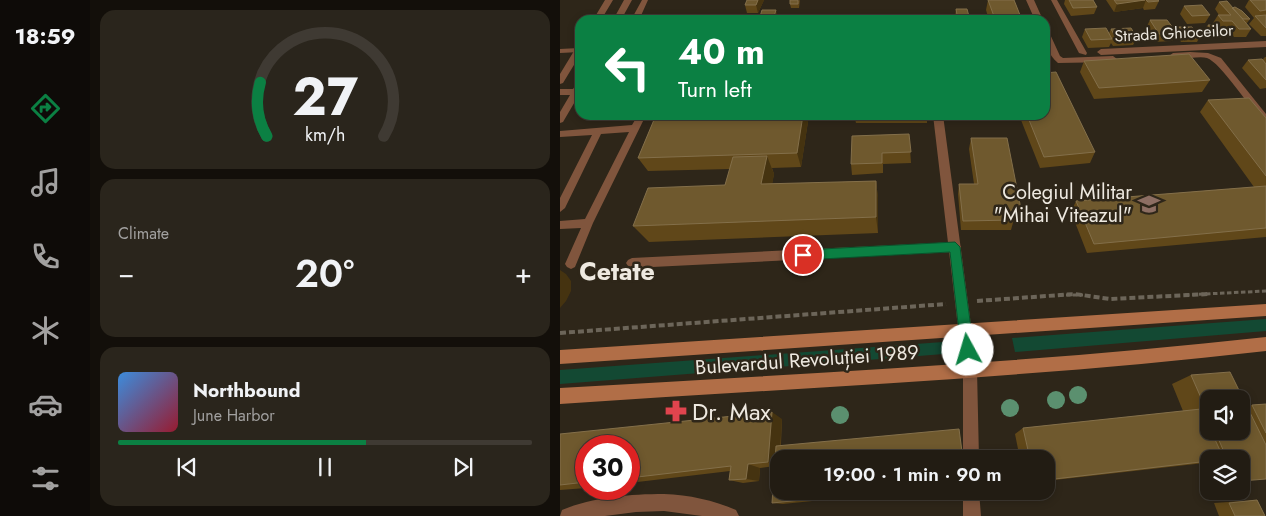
<!DOCTYPE html>
<meta charset="utf-8">
<style>
:root{--surface:#221c13;--page:#2a251c;--text:#f1f3f6;--muted:#a2a1a0;--line:#3f3a33;--accent:#0b8043}
body{margin:0;font-family:Jost,sans-serif;background:var(--page);color:var(--text);height:100vh;display:flex;flex-direction:column;font-size:19px;white-space:nowrap}
*{box-sizing:border-box;margin:0}
p{font-size:16px;color:var(--muted)}
.icon{flex:none;width:28px;height:28px;fill:none;stroke:currentColor;stroke-width:2;stroke-linecap:round;stroke-linejoin:round}
.map{position:relative;flex:1;overflow:hidden}
.side{display:flex;flex-direction:column;gap:10px;padding:10px;background:#130f0a;width:470px}
.side>*{flex:none}
.top-card{position:absolute;left:15px;top:15px;width:475px;height:105px;border-radius:15px;box-shadow:0 2px 8px #0003,0 0 0 1px var(--line);background:#0b8043;color:#fff;overflow:hidden}
.buttons{position:absolute;left:640px;top:390px;display:grid;gap:10px}
.buttons a{display:grid;place-items:center;width:50px;height:50px;border-radius:10px;background:var(--surface);box-shadow:0 2px 8px #0003,0 0 0 1px var(--line);font-size:25px}
.speed{position:absolute;left:15px;top:435px;display:flex;gap:10px;font-size:25px;font-weight:700;text-align:center}
.speed>*{display:grid;place-content:center;width:65px;height:65px;border-radius:50%;background:var(--surface);box-shadow:0 2px 8px #0003,0 0 0 1px var(--line);line-height:1}
.speed .limit{border:8px solid #d22;background:#fff;color:#111}
.pin{position:absolute;display:grid;place-items:center;width:42px;height:42px;color:#fff;margin:-21px;border:2px solid #fff;border-radius:50%;box-shadow:0 1px 5px #0007}
.me{position:absolute;width:55px;margin:-28px;rotate:354deg;stroke-linejoin:round;filter:drop-shadow(0 0 4px #0008)}
.turn{display:flex;align-items:center;gap:18px;height:105px;padding:0 20px;font-size:22px}
.turn .icon{width:65px;height:65px;stroke-width:2.5}
.turn b{display:block;font-size:35px;line-height:42px}
.big{font-size:38px;font-weight:600;line-height:1.1}
.side .widget{flex:1;display:flex;flex-direction:column;justify-content:center;gap:8px;min-width:0;padding:0 18px;border-radius:15px;background:var(--page)}
.side .dial{align-items:center;gap:0}
.dial svg{height:130px;overflow:visible;fill:none;stroke:var(--line);stroke-width:7;stroke-linecap:round;text-anchor:middle}
.dial text{fill:var(--text);stroke:none}
.song{display:flex;align-items:center;gap:15px}
.cover{width:60px;height:60px;border-radius:8px;background:linear-gradient(135deg,hsl(210 70% 55%),hsl(350 70% 35%))}
.played{height:5px;border-radius:2px;background:linear-gradient(90deg,var(--accent) 60%,var(--line) 60%)}
.keys{display:flex;justify-content:space-around;direction:ltr}
.heat{display:flex;justify-content:space-between;align-items:center;font-size:28px;direction:ltr}
.trip{position:absolute;left:210px;top:450px;width:285px;height:50px;border-radius:15px;background:var(--surface);box-shadow:0 2px 8px #0003,0 0 0 1px var(--line);font-weight:600;line-height:50px;text-align:center}
main{display:flex;flex:1;min-height:0}
.menu{display:flex;flex-direction:column;width:90px;justify-content:space-around;align-items:center;background:#0e0b08;color:var(--muted)}
.menu .icon{width:35px;height:35px}
.menu .active{color:var(--accent)}
.menu b{font-size:22px;color:var(--text)}
.map>svg:first-child{display:block}
</style>
<main>
<nav class="menu">
<b>18:59</b>
<svg class="icon active" aria-label="directions" viewBox="0 0 24 24"><path d="M12 3l9 9-9 9-9-9zM9 14v-3h6M13 9l2 2-2 2"/></svg>
<svg class="icon" aria-label="music" viewBox="0 0 24 24"><path d="M9 18V5l10-2v13"/><circle cx="6" cy="18" r="3"/><circle cx="16" cy="16" r="3"/></svg>
<svg class="icon" aria-label="phone" viewBox="0 0 24 24"><path d="M5 4h4l2 5-3 2q2 4 5 5l2-3 5 2v4C11 20 4 13 5 4z"/></svg>
<svg class="icon" aria-label="climate" viewBox="0 0 24 24"><path d="M12 3v18M4 7l16 10M4 17L20 7"/></svg>
<svg class="icon" aria-label="car" viewBox="0 0 24 24"><path d="M5 17H2v-5l4-1 3-4h7l3 4 3 1v5h-3M9 17h6M6 11h13"/><circle cx="7" cy="17" r="2"/><circle cx="17" cy="17" r="2"/></svg>
<svg class="icon" aria-label="filters" viewBox="0 0 24 24"><path d="M4 7h16M4 17h16"/><circle cx="9" cy="7" r="2"/><circle cx="15" cy="17" r="2"/></svg>
</nav>
<section class="side">
<div class="widget dial"><svg viewBox="0 0 100 80">
<path d="M14 69A42 42 0 1 1 86 69"/>
<path d="M14 69A42 42 0 0 1 10 36" stroke="#0b8043"/>
<text x="50" y="56" font-size="32" font-weight="700">27</text>
<text x="50" y="72" font-size="11">km/h</text>
</svg></div>
<div class="widget"><p>Climate</p>
<div class="heat"><a>−</a><b class="big">20°</b><a>+</a></div>
</div>
<div class="widget">
<div class="song"><i class="cover"></i><div><b>Northbound</b><p>June Harbor</p></div></div>
<div class="played"></div>
<div class="keys"><svg class="icon" aria-label="previous" viewBox="0 0 24 24"><path d="M18 5L8 12l10 7zM5 5v14"/></svg><svg class="icon" aria-label="pause" viewBox="0 0 24 24"><path d="M8 5v14M16 5v14"/></svg><svg class="icon" aria-label="next" viewBox="0 0 24 24"><path d="M6 5l10 7-10 7zM19 5v14"/></svg></div>
</div>
</section>
<div class="map">
<svg width="706" height="516" viewBox="0 0 706 516">
<rect width="100%" height="100%" fill="#2e2619"/>
<path fill="#134933" d="M706 319V331L455 352 452 338Z
M383 342 384 354 0 384V370Z"/>
<g fill="none" stroke-linecap="round" stroke-linejoin="round">
<path stroke="#6c6559" stroke-width="3" stroke-dasharray="4.5 2.5" stroke-linecap="butt" d="M499 295H523
M625 295 706 291"/>
<path stroke="#6c6559" stroke-width="4" stroke-dasharray="6 3" stroke-linecap="butt" d="M417 301 515 294 550 299 649 294
M0 333 386 304"/>
<path fill="#80553d" fill-rule="evenodd" d="M82 0H88L79 20H71Z
M491 0H497L527 53 526 55 519 53Z
M19 48 20 52 0 53V49Z
M78 115H86L33 223 15 267 11 269 7 267 5 264 21 228 0 229V221L25 219 69 132 41 134 5 208 0 212V198L32 135 0 137V131L72 125Z
M395 242 399 244 401 247 399 250 395 252 72 268 68 266 66 263 68 260 72 258Z"/>
<path fill="#80553d" fill-rule="evenodd" d="M45 0H53L41 20H33Z
M64 0H72L61 20H53Z
M466 0H474L483 20H475Z
M485 30 489 32 500 56 503 58 553 56 557 59 553 62 498 63C488 55 485 42 485 30Z
M706 41V47L541 55 537 52 541 49Z
M20 45V55L3 83 0 84V74L17 46Z
M630 52 648 53 661 58 706 114V124L703 123C692 110 660 62 647 58 636 55 617 63 609 56L613 53Z
M20 82V93L3 122 0 123V112L10 95H0V89H13L17 83Z
M373 115H383L417 370 419 459H403V370Z
M403 491H419L421 516H403Z
M104 494C129 495 153 500 176 510L179 516H142L104 511 76 512 45 516H0L2 510C33 497 71 494 104 494Z"/>
<path fill="#b16e47" fill-rule="evenodd" d="M706 304V316L0 364V350Z
M706 337V351C472 378 235 388 0 404V388C235 374 472 363 706 337Z"/>
</g>
<g fill="#5b906f">
<circle cx="518" cy="395" r="9"/>
<circle cx="496" cy="400" r="9"/>
<circle cx="450" cy="408" r="9"/>
<circle cx="280" cy="415" r="9"/>
</g>
<path fill="#604719" fill-rule="evenodd" d="M204 0 198 13H187L185 5Z
M240 0 239 8H231L230 4Z
M428 0H454L462 20H429L426 10Z
M505 0H533L537 7 534 14 511 16 504 4Z
M546 0H598L599 1 595 9 584 10 583 8 554 12Z
M689 0H706V36H701L689 24 694 18 685 7Z
M659 2 672 8 690 19 687 23H686L691 29 686 37H674L667 28 660 29 663 34 661 38H651L645 29 648 25H655L653 23 658 15H659L655 9Z
M624 6 650 15 645 23 627 24 620 14Z
M396 9 410 20H396L395 17Z
M590 20 614 30 616 27 639 38 637 42H621L616 34 612 41 595 42 586 28Z
M525 29 549 33 551 29 577 38 573 45 553 46 551 43 549 47 528 48 522 37Z
M705 57H706V88L700 89 682 68 688 60H702Z
M524 61 650 80 642 92 534 99 520 72Z
M648 100 706 118V237L527 253 511 212 516 201 694 187 640 112Z
M96 115H249L241 167 212 168 214 174 212 184 316 181 318 198V233L89 242 73 226 165 185 170 169 88 171 78 158Z
M294 115H367V123H296Z
M459 115H485L535 152 530 163 480 168Z
M349 134 351 163 323 164V173L292 175 291 164Z
M411 138 461 209 457 219H454L451 230H401L398 194 399 184H414L409 149Z
M631 375 687 407 692 405 706 404V479L681 459H649V475L644 463 486 481V459H460L455 434 463 428 623 411 612 384ZM649 399 681 431H649Z
M222 419 219 491H350L223 504 212 503 215 466 200 468 199 481 183 483 169 480 170 471 69 483V446H26V488L0 490V434Z
M697 500 705 516H659L654 503Z"/>
<path fill="#453310" d="M198 0H204L198 13 196 5Z
M586 0 583 8 554 12 557 4Z
M216 10 218 18 217 20H213Z
M243 115H249L241 167 237 153Z
M207 156 214 174 209 201 201 184Z
M316 181 318 198V233L316 217Z
M0 270 6 274 11 281V291L6 301 0 308Z
M212 412 222 419 219 466 208 462Z
M188 464 200 468 199 481 186 479Z"/>
<path fill="#6f592e" stroke="#836f4a" d="M187 0H198L196 5H185Z
M230 0H238V4H230Z
M428 0H454L462 20H451L450 19H435Z
M509 0H533L537 7 513 8Z
M554 0H585L557 4Z
M586 0H598L599 1 588 2Z
M690 0H706V10L700 11Z
M667 1 691 29H679L672 21H663L658 15H671L659 2Z
M642 5 650 15 632 16 624 6Z
M675 7 682 11 690 19H683L672 8Z
M396 9H407L410 20H398Z
M202 10H216L213 20H199Z
M706 15V28L695 16Z
M374 17H385V20H375Z
M590 20H607L617 33 599 34Z
M648 25H657L663 34H653Z
M616 27H632L639 38H623Z
M546 28 552 39 531 40 525 29Z
M571 28 577 38H556L551 29Z
M629 54 650 80 539 88 524 61Z
M702 59 706 64V80L688 60Z
M496 72 535 152 484 157 467 115H485V73Z
M689 98 706 118V176L648 100Z
M96 115H243L237 153 78 158Z
M349 134 351 152 322 153V163L291 164 292 136Z
M411 138H447L461 209H452L454 220 403 221 399 184H418Z
M207 156 201 184 316 181V217L73 226 88 188 165 185 173 157Z
M706 186V228L534 244 516 201Z
M670 372 706 445V479L681 481V459H667L655 431H681V399H649V416L631 375Z
M706 404V433L692 405Z
M641 409 649 426V431H651L664 459H649V461L486 480V459H470L463 428Z
M212 412 208 462 188 464 186 479 169 480 171 466 69 478V446H26V482L0 485V434Z
M399 429 403 459H219V491H331L212 503 216 446Z
M697 500 705 516H675L669 503Z"/>
<path fill="#0b8043" stroke="#07532c" d="M395 242 400 247 414 350 412 355 408 357 403 355 401 350 390 252 243 260 239 258 237 255 239 251 243 250Z"/>
<defs>
<g id="school-bare" transform="scale(1.725)"><path d="M0-5L7-2L0 1L-7-2ZM-4 1L0 2.5L4 1V4Q0 6-4 4Z" fill="#8d6e63" stroke="#2e2619" stroke-width="2.5" paint-order="stroke"/></g>
<g id="pharmacy-bare" transform="scale(1.725)"><path d="M-2-6h4v4h4v4h-4v4h-4v-4h-4v-4h4Z" fill="#e0444e" stroke="#2e2619" stroke-width="2.5" paint-order="stroke"/></g>
</defs>
<g fill-rule="evenodd">
<use href="#school-bare" x="589" y="204"/>
<use href="#pharmacy-bare" x="116" y="411"/>
</g>
<g text-anchor="middle" dominant-baseline="central" stroke-width="5" stroke-linejoin="round" paint-order="stroke">
<g font-size="16" fill="#eee9e0" stroke="#2e2619">
<text transform="translate(614 33) rotate(-3)">Strada Ghioceilor</text>
</g>
<g font-size="20" fill="#eee9e0" stroke="#2e2619" text-anchor="end">
<text x="572" y="192">Colegiul Militar<tspan x="572" dy="23">"Mihai Viteazul"</tspan></text>
</g>
<g font-size="20" fill="#eee9e0" stroke="#2e2619">
<text transform="translate(247 360) rotate(-4)">Bulevardul Revoluției 1989</text>
</g>
<g font-size="24" fill="#eee9e0" stroke="#2e2619" text-anchor="start">
<text x="132" y="411">Dr. Max</text>
</g>
<g font-size="25" font-weight="bold" fill="#eee9e0" stroke="#2e2619">
<text x="57" y="271">Cetate</text>
</g>
</g>
</svg>
<div class="buttons">
<a><svg class="icon" aria-label="sound" viewBox="0 0 24 24"><path d="M4 9h4l5-4v14l-5-4H4zM17 9q2 3 0 6"/></svg></a>
<a><svg class="icon" aria-label="layers" viewBox="0 0 24 24"><path d="M12 4l9 5-9 5-9-5zM3 14l9 5 9-5"/></svg></a>
</div>
<div class="speed"><div class="limit">30</div></div>
<div class="pin" style="left:243px;top:255px;background:#d93025"><svg class="icon" aria-label="arrive" viewBox="0 0 24 24"><path d="M6 21V4h12l-3 4 3 4H6"/></svg></div>
<svg class="me" style="left:408px;top:350px" viewBox="-20 -20 40 40"><circle r="19" fill="#fff"/><path d="M0-13L10 11 0 6-10 11z" fill="#0b8043"/></svg>
<div class="trip">19:00 · 1 min · 90 m</div>
<div class="top-card">
<div class="turn"><svg class="icon" aria-label="left" viewBox="0 0 24 24"><path d="M17 20v-9H6M10 6l-5 5 5 5"/></svg><div><b>40 m</b>Turn left</div></div>
</div>
</div>
</main>
